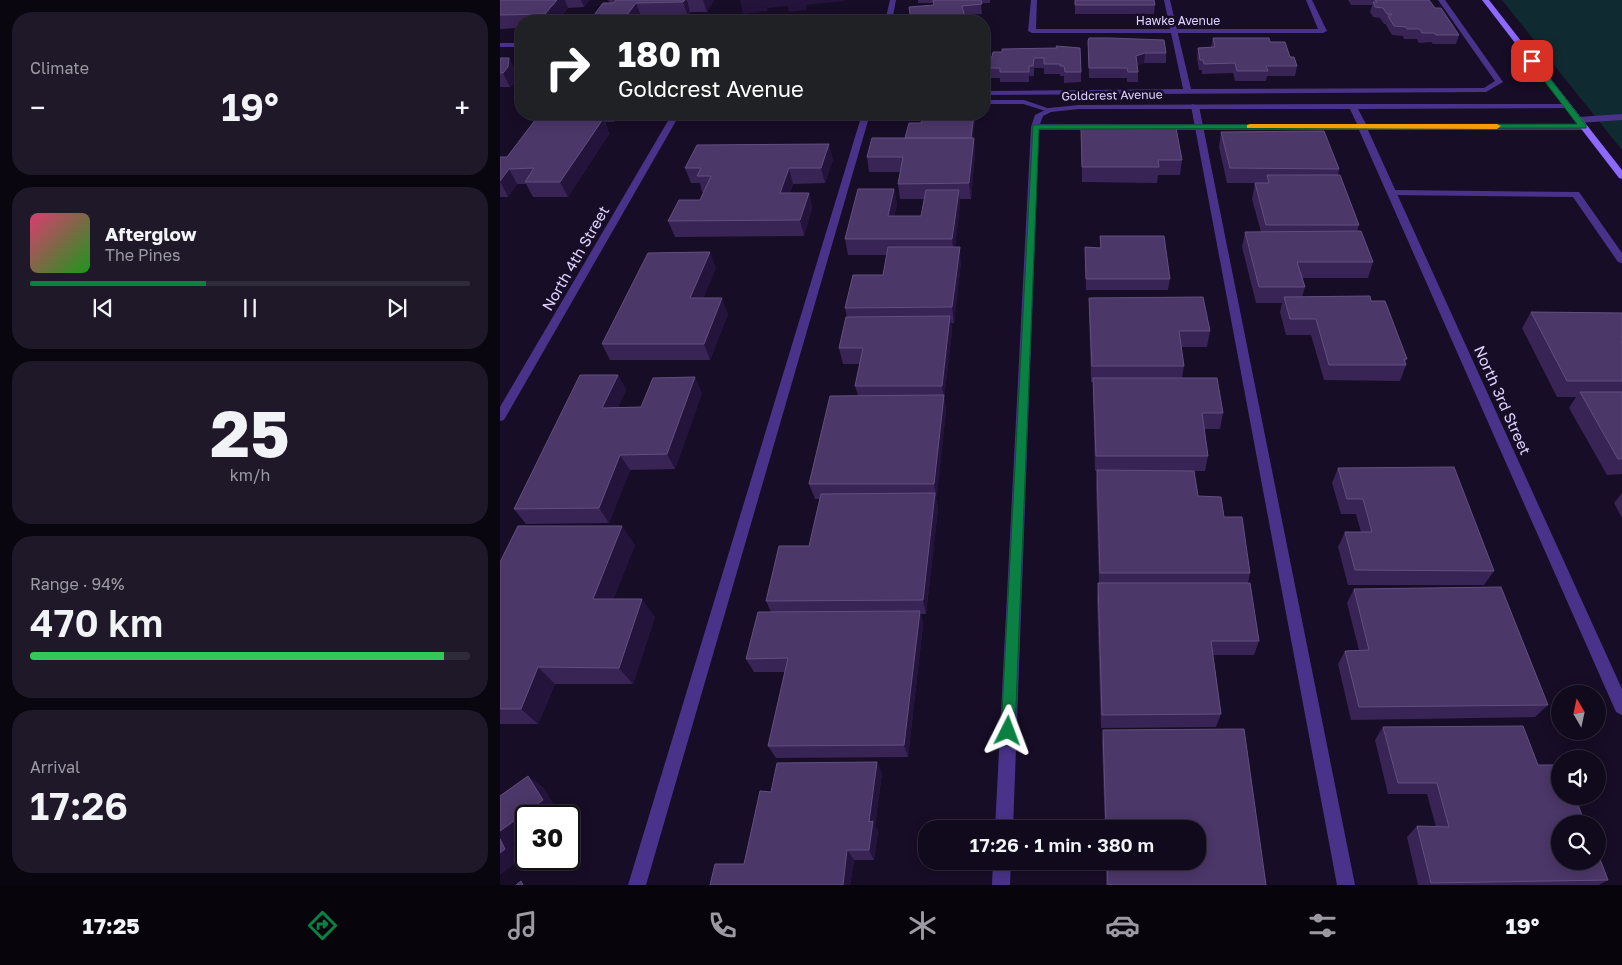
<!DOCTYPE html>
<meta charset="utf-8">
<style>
:root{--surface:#110a1c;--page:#1e1829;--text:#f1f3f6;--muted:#9c9aa3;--line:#302b3b;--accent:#0b8043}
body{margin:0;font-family:"Golos Text",sans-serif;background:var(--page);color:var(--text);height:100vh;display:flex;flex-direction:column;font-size:19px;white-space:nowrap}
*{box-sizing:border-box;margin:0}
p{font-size:16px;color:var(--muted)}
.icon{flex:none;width:28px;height:28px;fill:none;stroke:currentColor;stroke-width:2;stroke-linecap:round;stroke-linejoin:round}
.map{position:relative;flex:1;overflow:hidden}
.side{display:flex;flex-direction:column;gap:12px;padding:12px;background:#09060f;width:500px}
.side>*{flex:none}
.hud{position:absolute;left:15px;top:15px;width:475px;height:105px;border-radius:20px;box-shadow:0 2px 12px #0003,0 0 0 1px var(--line);background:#202124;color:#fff;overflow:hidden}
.needle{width:32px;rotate:351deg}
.controls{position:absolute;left:1051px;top:685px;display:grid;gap:10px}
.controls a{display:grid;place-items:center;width:55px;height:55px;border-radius:50%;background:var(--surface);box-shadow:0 2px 12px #0003,0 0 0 1px var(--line);font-size:25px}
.speed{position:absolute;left:15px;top:805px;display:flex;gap:10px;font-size:25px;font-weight:700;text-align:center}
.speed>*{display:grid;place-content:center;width:65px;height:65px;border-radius:50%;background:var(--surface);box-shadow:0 2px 12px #0003,0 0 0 1px var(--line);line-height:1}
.speed .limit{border:2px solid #111;border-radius:8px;background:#fff;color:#111}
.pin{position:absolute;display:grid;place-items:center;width:42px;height:42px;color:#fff;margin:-21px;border-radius:10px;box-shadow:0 2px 8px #0006}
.me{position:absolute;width:55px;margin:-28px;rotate:3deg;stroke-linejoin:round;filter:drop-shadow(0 0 4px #0008)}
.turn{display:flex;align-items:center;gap:18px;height:105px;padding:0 20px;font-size:22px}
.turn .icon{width:65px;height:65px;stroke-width:2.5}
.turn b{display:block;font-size:35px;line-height:42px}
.big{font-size:38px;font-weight:600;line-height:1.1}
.side .widget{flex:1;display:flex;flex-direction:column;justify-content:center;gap:8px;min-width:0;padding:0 18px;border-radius:20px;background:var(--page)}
.side .dial{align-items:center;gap:0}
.dial b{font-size:65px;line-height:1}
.song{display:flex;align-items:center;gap:15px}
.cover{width:60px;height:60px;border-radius:8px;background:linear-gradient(135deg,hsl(340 70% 55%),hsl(120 70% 35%))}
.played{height:5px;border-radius:2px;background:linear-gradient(90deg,var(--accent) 40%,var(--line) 40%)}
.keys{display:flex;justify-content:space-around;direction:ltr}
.heat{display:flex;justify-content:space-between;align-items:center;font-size:28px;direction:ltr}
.charge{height:8px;border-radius:4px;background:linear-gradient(90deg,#34c759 94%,var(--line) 0)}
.trip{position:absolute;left:418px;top:820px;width:288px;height:50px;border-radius:20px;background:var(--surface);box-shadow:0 2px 12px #0003,0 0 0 1px var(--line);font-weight:600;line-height:50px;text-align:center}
.menu{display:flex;height:80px;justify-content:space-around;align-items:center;background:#07040b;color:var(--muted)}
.menu .icon{width:35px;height:35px}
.menu .active{color:var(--accent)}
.menu b{font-size:22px;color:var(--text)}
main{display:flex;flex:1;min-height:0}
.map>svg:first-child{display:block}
</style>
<main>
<section class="side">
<div class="widget"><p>Climate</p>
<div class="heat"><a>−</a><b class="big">19°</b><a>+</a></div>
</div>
<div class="widget">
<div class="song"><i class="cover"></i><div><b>Afterglow</b><p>The Pines</p></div></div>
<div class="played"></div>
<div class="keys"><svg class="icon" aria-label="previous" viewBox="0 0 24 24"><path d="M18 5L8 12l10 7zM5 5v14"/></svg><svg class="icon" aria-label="pause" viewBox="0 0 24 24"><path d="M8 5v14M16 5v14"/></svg><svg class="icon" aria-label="next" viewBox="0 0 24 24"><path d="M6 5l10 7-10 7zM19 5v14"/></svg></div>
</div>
<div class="widget dial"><b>25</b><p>km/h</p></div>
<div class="widget"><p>Range · 94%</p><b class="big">470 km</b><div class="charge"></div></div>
<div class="widget"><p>Arrival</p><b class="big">17:26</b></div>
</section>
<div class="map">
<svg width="1122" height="885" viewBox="0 0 1122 885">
<rect width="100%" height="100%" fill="#170d26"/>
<path fill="#0f2b31" d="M1002 0H1122V150Z"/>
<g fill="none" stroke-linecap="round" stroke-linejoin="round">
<path fill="#49338a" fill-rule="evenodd" d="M390 0H396L392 21H385Z
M664 0H670L691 89 984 88 995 81 938 0H945L1003 82 986 92 484 95V91L683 89Z
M484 100H524L553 110 549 112 523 104H484Z
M692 104 699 106 855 885H837L691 106Z
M362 114H370L146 885H128Z
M893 190 1079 192 1122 253V263L1118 262 1073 197 890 195 888 193Z"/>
<path fill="#49338a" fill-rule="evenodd" d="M531 0H537L536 29H818L806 0H812L827 31 823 33H532L528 31Z
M0 43H21V47H0Z
M853 104H1071V108L858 109 866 124H1083L1087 127 1083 130H868L1122 689V715L1116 712 859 130H539L513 829H495L531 127 535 115 549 108 579 105ZM579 109H850L857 124H540L543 116 551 112Z
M172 114H180L4 420 0 421V407Z
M1122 114V120L1078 123 1074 120 1078 117Z
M493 861H511L510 885H492Z"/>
<path fill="#8d69ff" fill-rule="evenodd" d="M982 0H989L1122 170V179L1119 178Z"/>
</g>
<path fill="#392456" d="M0 0H90L84 7 68 8 57 21H21V28L0 29Z
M108 0H214L207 12H190L188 16H141L137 21H96L94 15 110 3Z
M418 0H490V3H481L482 14 465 15 434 5V3H418Z
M575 0 655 5 654 14H575Z
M848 0H929L935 8 959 35 956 44H933L931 42 919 43 917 39H904L903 36 892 35 886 25V24H884L880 18 873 17 870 12 872 5H851Z
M713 38 770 42 790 57 797 66 795 76H767L766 81H735L733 73 702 74V70H699L697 58 698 48 711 47Z
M588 41 666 53V63H644L637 65 638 72V82H627V78H589Z
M484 45 488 57H492L502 52 547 49 581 72V82L564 83V76H560V74H544V68H534V76H529V82H500V78H484Z
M0 58H9L16 72 15 82 10 87H0Z
M58 114H120L114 122H105L109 134 68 197H33L26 184H17L8 197H0V157H7L60 119Z
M581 128 682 160 680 175H658L657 183 582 182Z
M721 132 839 169 838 175 859 225 857 231 873 262 868 278H802L805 287 802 297 871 301 907 359 905 362 906 365 900 381 824 380 811 335H786L780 312 782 303H756L742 247 745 232H761L752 199 755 183H727L719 147Z
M474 138 475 153 471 199H460V205L455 247 461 262 454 323H451L452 332 444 398 446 410 436 499 438 508 426 614H421L423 625 408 757 276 758 268 746 285 672H254L246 659 271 612 266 601 309 546 320 499H315L309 484 358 395 355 386 360 364H343L339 348 347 317 345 308 383 275 387 255H348L345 239 394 189 397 204 394 216H421L424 199H400L398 184 400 172H369L367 157Z
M333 159 325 183 293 184 290 193H309L312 208 304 236 175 237 168 221 200 200 204 192H202L200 183H191L185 168Z
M600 236 670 279 668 290H586L585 247 600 248Z
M216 268 203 298 228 314 210 360H110L102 344Z
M589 298 710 331 707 347H681L684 366 682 378 723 413 720 429H704L708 456 705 471H694L698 496 724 517 750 573 748 583 759 641 754 655H713L721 714 716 727 601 728 597 598 598 583H599L596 485 597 471H595L593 394V382H591L589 314Z
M1031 312 1122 313V474L1107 475 1069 408 1076 397H1057L1022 328Z
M118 375 126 390 118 407H141L202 393 175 469 130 470 109 523 26 524 14 509Z
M838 468 994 571 984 585H848L838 547 845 532H861L856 514H841L832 483Z
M1122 493V518L1114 503Z
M135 545 113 599 155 617 133 684H55L38 724H0V562Z
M854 589 1048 705 1035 717 851 720 838 664 845 651 859 650 847 603Z
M883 727 1038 765 1108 880 1099 885H918L907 837 917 826 936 827 927 794H888L875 740Z
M603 730 766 885H606V861H696V829H605L602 742Z
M382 773 375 826 378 831 374 860H354L350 885H210L244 864 271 792Z"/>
<path fill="#24133b" d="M57 0H65L68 8 57 21H48L45 14Z
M81 0H90L84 7Z
M185 0H187L190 12 188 16 183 2Z
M203 0H214L207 12Z
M240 0H345V1L306 5 307 10 289 12 288 6 267 8 268 11 243 14Z
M136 3 141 16 137 21H129L127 15Z
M488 47V57L484 62V52Z
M645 53 644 63 636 66V56Z
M9 58 16 72 15 82 10 87 3 73Z
M111 114H120L114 122Z
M474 114H476L472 148 471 138Z
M103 119 109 134 68 197 60 182Z
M474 138 475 153 471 199 469 183Z
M329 144 333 159 325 183 321 168Z
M289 168 293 184 284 208 280 193Z
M9 169 17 184 8 197 0 181Z
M394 189 397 204 391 231 388 216Z
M459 190 460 205 454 255 452 239Z
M309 193 312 208 304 236 300 220Z
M460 247 461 262 454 323 452 307Z
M210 252 216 268 197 314 190 298Z
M222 298 228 314 210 360 204 344Z
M450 316 452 332 444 398 446 410 437 499 434 484 444 399 442 386Z
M118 375 126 390 111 423 102 408Z
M195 377 202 393 175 469 167 454Z
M120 455 130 470 109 523 99 508Z
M435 493 438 508 426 614 423 600Z
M122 526 135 545 107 617 93 599Z
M142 599 155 617 133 684 119 668Z
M420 611 423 625 408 757 404 745Z
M38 667 55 684 38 724 21 709Z
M377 762 382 773 375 826 378 831 374 860 369 850V822Z
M28 776 43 787 58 811 50 816H26V834L13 844 21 859 0 875V831Z
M347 850 354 860 350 885H343Z"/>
<path fill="#4b3768" stroke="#624f80" d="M0 0H57L45 14 0 15Z
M116 0H185L183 2 136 3 127 15H94L103 3H114Z
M433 0H481L482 4 462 6 466 21H411L409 7 434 5Z
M575 0H654L655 5H575Z
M875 0H929L935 8H941L959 35H936L934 33H922L920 29H907L906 27 894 26 888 16 892 14H887L883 8 875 7 873 2H877Z
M589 38H609L664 40 666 53H645L636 56 638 72H628L627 68H589L588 41Z
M713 38H769L770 42H785L790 57H794L797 66H766L768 71H737L735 63 704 64 703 60H700L698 48 715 47Z
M484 45 488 47 487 51 484 52Z
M556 46 580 48 581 72H565L564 66H560V64H544V58H534L533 66H529V72H500V68H484V57H492L493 52H502V49L557 48Z
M0 58H9L8 67 3 73H0Z
M423 114H474L471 138H405L409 123H421Z
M36 119H103L60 182H25L34 168 9 169 0 181V157H7Z
M581 128H676L682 160H658L659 167H582Z
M824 131 839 169 730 168 721 132Z
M372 138H474L469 183 398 184 403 157H367Z
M329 144 321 168H289L280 193H309L300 220 168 221 179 200H200L211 176H197L201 168H185L197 145Z
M767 175H840L859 225H766L755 183H769Z
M358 189H394L388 216H421L426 190H459L452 239H345Z
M861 231 873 262H797L805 287H759L745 232Z
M600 236H664L670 279H586L585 247 601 248Z
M388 247H460L452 307 345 308 353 275H383Z
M210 252 190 298H222L204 344H102L148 253Z
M870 296 871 301H885L907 359H904L906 365H829L816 319H790L784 297Z
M703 297 710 331H679L684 366H592L589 298Z
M1031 312 1122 313V342H1121L1122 344V381H1067Z
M450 316 442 386H355L363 348H339L346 317Z
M80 375H118L102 408 141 407 153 378 195 377 167 454 120 455 99 508 14 509Z
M593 378H717L723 413H702L708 456H596Z
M1080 392H1122V459H1118Z
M444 395 434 484H309L330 396Z
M954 467 994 571 855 570 845 532H872L863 499H847L838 468Z
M597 470 694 471 698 496 721 497 724 517H742L750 573H600Z
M435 493 423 600 266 601 279 546H309L321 494Z
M18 526H122L93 599H142L119 668 38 667 21 709H0V562Z
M598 583H750L759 641H711L721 714 602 715Z
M1001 587 1048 705 859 707 845 651 869 650 854 589Z
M420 611 404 745 268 746 288 658 246 659 258 612Z
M1023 726 1038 765H1060V796H1075L1085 824H1060V861H1098V854L1108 880 931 883 917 826 949 827 937 783H898L883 727Z
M744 729 766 885H608L607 861H696V829H606L603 730Z
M377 762 369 822 373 821 369 850H347L343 885H210L215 864H244L260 791 271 792 277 763Z
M28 776 43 800 0 831V796Z
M0 839 5 849 0 853Z
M21 881 23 885H16Z"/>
<path fill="#0b8043" stroke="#07532c" d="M1030 59H1035L1086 125V128L539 129 515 731 513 736 508 738 503 736 501 731 533 125 1077 124 1030 62Z"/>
<path fill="#f59e0b" d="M750 124H997L1001 126 997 129 747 128V125Z"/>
<g text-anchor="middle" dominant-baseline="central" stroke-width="5" stroke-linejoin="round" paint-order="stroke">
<g font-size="12" fill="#e1d2ff" stroke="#170d26">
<text x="678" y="20">Hawke Avenue</text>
<text transform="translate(612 95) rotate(-1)">Goldcrest Avenue</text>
</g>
<g font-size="15" fill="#e1d2ff" stroke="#170d26">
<text transform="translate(75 258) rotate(-60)">North 4th Street</text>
<text transform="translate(1003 400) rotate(66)">North 3rd Street</text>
</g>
</g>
</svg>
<div class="controls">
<a><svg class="needle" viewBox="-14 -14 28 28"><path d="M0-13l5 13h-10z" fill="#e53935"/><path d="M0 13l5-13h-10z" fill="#9c9aa3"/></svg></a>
<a><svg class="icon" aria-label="sound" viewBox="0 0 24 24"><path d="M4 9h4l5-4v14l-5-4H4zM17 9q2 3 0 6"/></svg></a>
<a><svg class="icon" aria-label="search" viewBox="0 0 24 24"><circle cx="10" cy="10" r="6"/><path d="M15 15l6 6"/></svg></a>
</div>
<div class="speed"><div class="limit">30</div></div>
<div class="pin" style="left:1032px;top:61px;background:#d93025"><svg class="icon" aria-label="arrive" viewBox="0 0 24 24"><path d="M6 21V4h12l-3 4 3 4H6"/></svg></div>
<svg class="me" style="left:508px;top:731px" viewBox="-20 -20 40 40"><path d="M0-17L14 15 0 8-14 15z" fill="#0b8043" stroke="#fff" stroke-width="4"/></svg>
<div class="trip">17:26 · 1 min · 380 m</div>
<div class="hud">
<div class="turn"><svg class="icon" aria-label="right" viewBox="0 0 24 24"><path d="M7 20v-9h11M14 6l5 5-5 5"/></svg><div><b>180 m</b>Goldcrest Avenue</div></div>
</div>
</div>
</main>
<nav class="menu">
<b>17:25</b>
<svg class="icon active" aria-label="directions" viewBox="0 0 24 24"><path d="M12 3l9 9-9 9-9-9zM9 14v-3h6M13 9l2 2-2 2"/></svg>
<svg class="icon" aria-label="music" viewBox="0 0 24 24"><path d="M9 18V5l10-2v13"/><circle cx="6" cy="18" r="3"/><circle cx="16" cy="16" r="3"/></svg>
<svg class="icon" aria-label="phone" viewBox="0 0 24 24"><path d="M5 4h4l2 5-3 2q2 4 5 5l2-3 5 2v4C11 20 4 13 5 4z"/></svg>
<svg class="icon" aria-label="climate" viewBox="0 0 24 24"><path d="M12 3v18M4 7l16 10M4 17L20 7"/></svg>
<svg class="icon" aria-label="car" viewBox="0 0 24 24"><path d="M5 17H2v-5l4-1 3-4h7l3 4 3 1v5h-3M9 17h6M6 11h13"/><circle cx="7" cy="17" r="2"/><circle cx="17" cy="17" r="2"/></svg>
<svg class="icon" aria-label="filters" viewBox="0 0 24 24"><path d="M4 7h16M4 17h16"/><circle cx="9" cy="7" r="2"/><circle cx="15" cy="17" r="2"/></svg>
<b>19°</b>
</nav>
